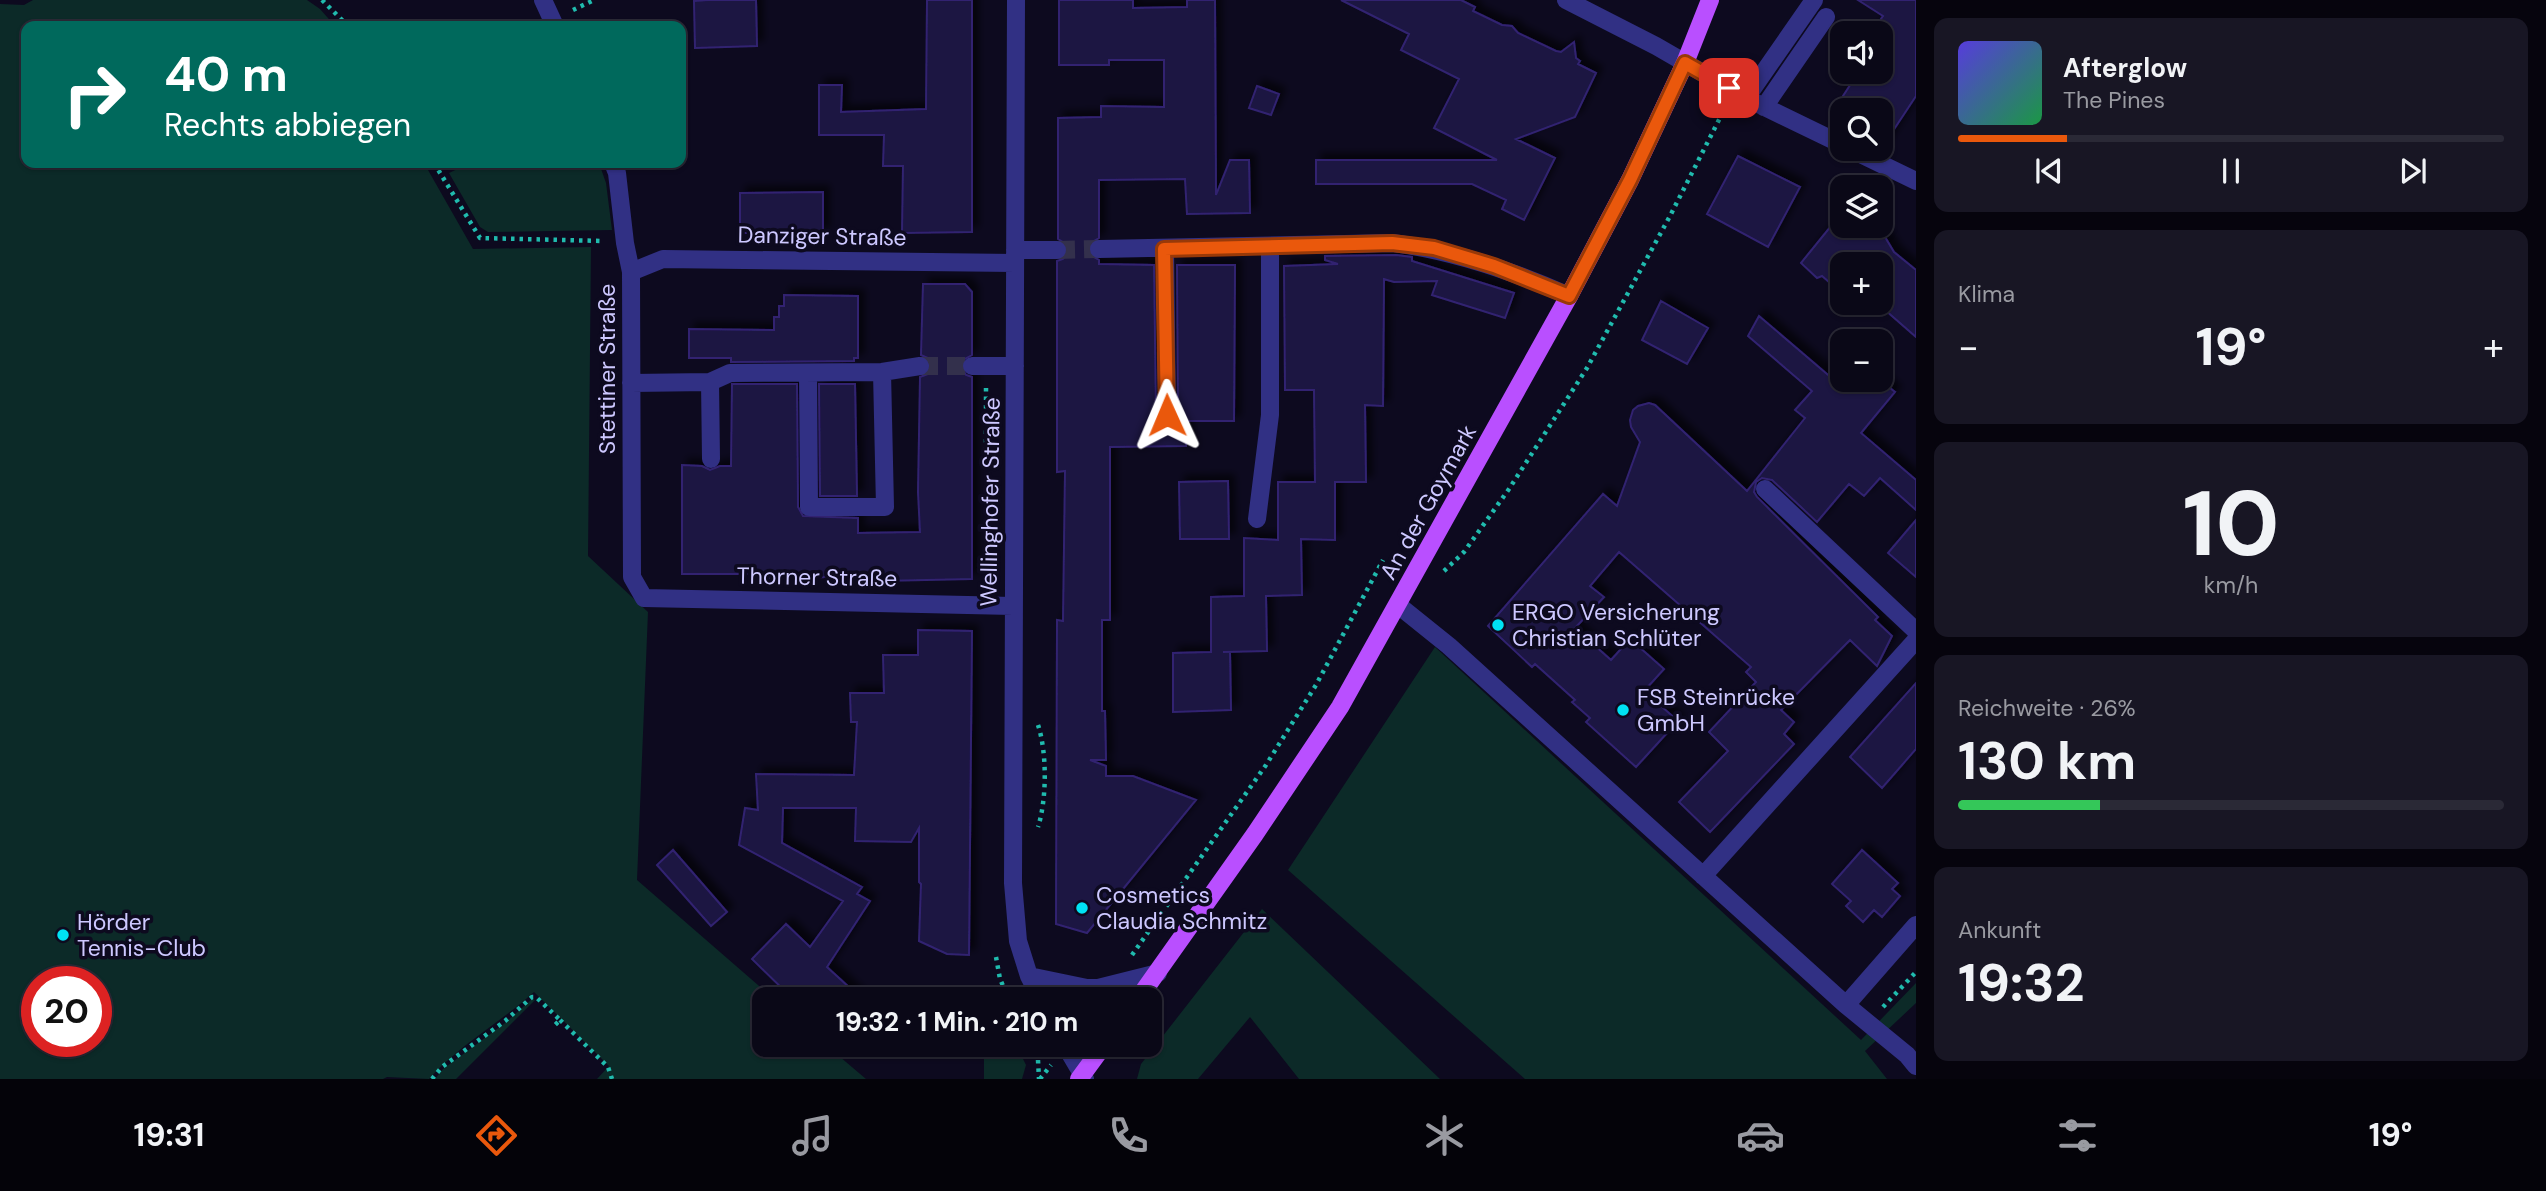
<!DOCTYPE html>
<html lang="de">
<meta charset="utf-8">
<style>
:root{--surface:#0a0817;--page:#181624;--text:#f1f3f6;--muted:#999aa1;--line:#2a2936;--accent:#ea580c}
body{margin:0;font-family:"DM Sans",sans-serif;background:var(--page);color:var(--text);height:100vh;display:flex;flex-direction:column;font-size:26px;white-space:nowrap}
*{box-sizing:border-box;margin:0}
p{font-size:23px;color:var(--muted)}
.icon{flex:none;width:38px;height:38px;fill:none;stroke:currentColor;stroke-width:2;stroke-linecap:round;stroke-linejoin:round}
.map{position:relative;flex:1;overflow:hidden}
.sheet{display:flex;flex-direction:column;gap:18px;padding:18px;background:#06040d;width:630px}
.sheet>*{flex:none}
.banner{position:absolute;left:21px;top:21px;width:665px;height:147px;border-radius:14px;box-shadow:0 2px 5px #0004,0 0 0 2px var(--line);background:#00695c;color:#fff;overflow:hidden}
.controls{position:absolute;left:1830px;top:21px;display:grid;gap:14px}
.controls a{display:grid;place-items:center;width:63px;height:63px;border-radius:14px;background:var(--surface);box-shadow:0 2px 5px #0004,0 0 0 2px var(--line);font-size:35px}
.speed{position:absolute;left:21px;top:966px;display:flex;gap:14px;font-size:35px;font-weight:700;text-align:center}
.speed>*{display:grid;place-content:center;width:91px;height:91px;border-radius:50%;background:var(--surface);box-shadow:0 2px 5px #0004,0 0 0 2px var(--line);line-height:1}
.speed .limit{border:10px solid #d22;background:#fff;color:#111}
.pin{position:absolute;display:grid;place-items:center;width:60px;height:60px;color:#fff;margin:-30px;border-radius:14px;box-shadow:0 4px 10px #0006}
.me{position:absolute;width:77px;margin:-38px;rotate:359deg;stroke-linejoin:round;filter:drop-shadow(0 0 5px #0008)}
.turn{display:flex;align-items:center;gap:24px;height:147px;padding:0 28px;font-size:32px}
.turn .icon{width:91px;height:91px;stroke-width:2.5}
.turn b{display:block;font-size:49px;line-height:60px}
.big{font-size:52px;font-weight:700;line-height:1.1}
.sheet .card{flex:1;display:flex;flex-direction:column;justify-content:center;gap:10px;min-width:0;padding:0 24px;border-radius:14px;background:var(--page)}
.sheet .dial{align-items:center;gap:0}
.dial b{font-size:91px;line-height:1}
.song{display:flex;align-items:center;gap:21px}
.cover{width:84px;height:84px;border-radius:10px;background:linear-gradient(135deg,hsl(250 70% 55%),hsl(140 70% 35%))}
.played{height:7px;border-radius:4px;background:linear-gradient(90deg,var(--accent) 20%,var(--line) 20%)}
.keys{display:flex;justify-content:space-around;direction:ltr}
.heat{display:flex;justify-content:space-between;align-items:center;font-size:38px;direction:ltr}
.charge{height:10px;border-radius:5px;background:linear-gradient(90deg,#34c759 26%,var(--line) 0)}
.trip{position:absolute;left:752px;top:987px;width:410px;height:70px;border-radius:14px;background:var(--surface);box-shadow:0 2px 5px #0004,0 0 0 2px var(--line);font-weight:700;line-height:70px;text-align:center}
.dock{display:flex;height:112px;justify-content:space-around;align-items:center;background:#040309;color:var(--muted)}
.dock .icon{width:49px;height:49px}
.dock .selected{color:var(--accent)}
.dock b{font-size:32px;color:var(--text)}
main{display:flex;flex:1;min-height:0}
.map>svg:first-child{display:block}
</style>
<main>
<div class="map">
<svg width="1916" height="1079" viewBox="0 0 1916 1079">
<defs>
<filter id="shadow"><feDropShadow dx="6" dy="-6" stdDeviation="3.5" flood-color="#0009"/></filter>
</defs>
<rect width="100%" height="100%" fill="#0d0a1f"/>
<path fill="#0c2a28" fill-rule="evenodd" d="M33 0H307L320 9 335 26H26V163H424L473 249 591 247 588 556 648 612 637 880 774 999H765V1045H826L866 1079H597L609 1066 534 992C501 1022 458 1046 429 1079L387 1077 383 1079H0V4L24 5ZM37 982H96V1041H37Z
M470 163H599L606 183 612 230 488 232 480 227 449 173Z
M1435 647 1861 1040 1916 983V1003L1865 1051 1887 1079H1525L1288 870Z
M1262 909 1440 1079H1299L1250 1017 1198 1079H1137L1141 1064Z
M532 999 535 1000 456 1079H435L443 1069 505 1023Z
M984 1045H1016L1026 1065 1022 1079H984Z"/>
<path fill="#1c1442" stroke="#312471" stroke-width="2" filter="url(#shadow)" d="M708 0H756L757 46 695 48 694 1Z
M927 0H972V232L902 233 903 166H883L884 135H819V85H842L841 112 926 109Z
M1059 0H1133V8L1187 7V0H1215L1216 195 1230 160H1249L1250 213 1187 214 1185 179 1099 180V238L1089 244 1090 255 1099 260V264L1154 265 1156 416 1162 426 1173 425 1178 416 1177 265H1235L1234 421H1186V446L1110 447V620H1102V711H1105L1106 760H1090L1106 766V776H1133L1196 800 1087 933 1056 924 1057 620 1063 621 1065 471 1057 472V261L1063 259 1068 251 1066 244 1058 239V118L1101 117V106L1164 107V60H1109V65H1059Z
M1341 0H1461L1475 7 1473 11 1502 25 1512 26 1518 33 1556 51 1561 52 1574 42 1576 58 1580 61 1578 64 1596 73 1575 117 1516 139 1555 158 1524 220 1502 209 1506 200 1472 184H1316V160H1497L1434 128 1459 79 1401 50 1409 34Z
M1858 0H1916V96L1881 149V110H1864L1843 96 1856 76 1850 72H1881V33H1871L1883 16Z
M1257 86 1279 94 1271 115 1249 108Z
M1738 156 1800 187 1768 247 1707 214Z
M823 192V233H740V193Z
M1831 226H1864L1870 231 1882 232 1894 252 1916 270V337L1877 303 1871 310 1862 303H1881V264H1843V287L1840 284 1837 289 1822 276 1817 278 1801 263Z
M1396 255 1412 257V261L1514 293 1505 318 1432 295 1437 281 1394 282 1384 279 1383 406 1365 405 1366 482H1335V540L1301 539 1302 595 1266 596 1267 651 1223 652H1230L1231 710 1173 712V653L1211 652V597L1244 596V538L1278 540V482H1315L1314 390H1285L1284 266 1338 264 1325 260V256Z
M923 284H965L972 292V355L963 360 961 367 966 375 972 377V579L834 582V577L761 578V574H682V465L702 466 710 470 720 466H731L732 384H797L798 507 803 516 858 518V533L920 532 918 492 920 377 928 374 931 365 928 358 921 355Z
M784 295 858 296V358H854V361L731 362V358H689V329L774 330V317H779V306H784Z
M1661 301 1708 328 1687 364 1642 340Z
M1759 316 1834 380H1880L1895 392 1861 433 1916 480V510L1880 478 1864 496 1849 484 1817 522 1772 480 1762 478 1756 482 1754 492 1757 497 1878 617 1875 620 1892 636 1877 666 1850 640 1781 710 1794 722 1784 734 1794 744 1710 832 1679 802 1728 751 1709 732 1756 682 1746 672 1751 667 1619 552 1590 586 1604 597 1575 628 1611 660 1630 639 1664 669 1644 691 1678 721 1636 767 1586 722 1590 718 1572 702 1575 700 1535 664 1532 667 1488 626 1603 494 1617 506 1640 442 1631 427 1630 420 1633 410 1638 406 1649 403 1655 405 1747 491 1805 418 1795 410 1812 391 1748 336Z
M819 384H855L857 496H820Z
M1228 481 1229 539H1180L1179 482Z
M1916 520V577L1888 553Z
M918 630 972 631 969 955 947 954 919 941 921 884 919 882V828L911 842 855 841 856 808H783L782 843 862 887 857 894 870 901 827 967 862 999H793L752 959 786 924 810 947 843 901 739 845 745 808 758 810 756 774 854 775 857 722H851L850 693H884L883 655H918Z
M1916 683V749L1882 788 1850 757Z
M673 850 727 912 711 926 657 865Z
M1862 850 1898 883 1892 889 1900 896 1882 917 1874 910 1863 922 1846 906 1851 901 1832 884Z"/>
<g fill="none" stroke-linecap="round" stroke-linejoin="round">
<path stroke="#33304c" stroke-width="18" stroke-dasharray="18 9" stroke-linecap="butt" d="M1057 250 1099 249
M920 366H972"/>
<path stroke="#20bbae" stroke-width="4.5" stroke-dasharray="3.5 5" stroke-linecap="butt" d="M322 0 348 26
M573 10 594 0
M434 163 480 238 604 241
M986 388V469L989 480
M1444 571 1464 552 1509 489 1587 368 1670 216 1724 110
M1038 725C1047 752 1047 799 1038 827
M1132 955 1266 765 1316 685 1383 560
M996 957 1000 979 1009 999
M1883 1007 1916 972
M560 1020 608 1067 612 1079
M1030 1045 1038 1060 1039 1079
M432 1079 442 1067 505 1021 532 997H536L560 1020 554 1026
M1040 1079 1051 1065"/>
<path stroke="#313084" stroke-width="18" d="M543 0 555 26
M1016 0 1013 883 1018 941 1029 976 1041 999
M1566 0 1656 46 1746 98 1843 145
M1746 98 1814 0
M1764 107 1826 17
M1850 149 1916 181
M613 163 617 173 625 243 631 272 632 577 644 598 1013 606
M1099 249 1393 243C1454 251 1513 271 1569 296
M1165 249 1167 416
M1015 250H1057
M631 272 663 259 1015 263
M972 366H1015
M808 373 809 507H885L882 372
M710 382 711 459
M631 383 710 382 730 373 882 372 920 366
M1765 489 1916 631
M1257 519 1270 415V246
M1398 605 1449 646 1846 1005 1916 925
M1703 876 1916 640
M1029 976 1087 988H1098L1158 973
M1846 1005 1907 1055 1916 1066
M1065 1045 1085 1079"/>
<path stroke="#b94fff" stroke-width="18" d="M1138 999 1255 834 1340 707 1569 296 1630 180 1685 63 1710 0
M1079 1079 1104 1045"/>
</g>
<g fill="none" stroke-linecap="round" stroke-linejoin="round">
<g stroke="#983908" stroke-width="18">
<path id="route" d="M1167 415 1164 249 1392 243 1434 248 1494 266 1569 296 1630 180 1685 63 1729 88"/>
</g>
<use href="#route" stroke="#ea580c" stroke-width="12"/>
</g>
<g fill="#00e2f3" stroke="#0d0a1f" stroke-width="2.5">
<circle cx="1498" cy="625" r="7"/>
<circle cx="1623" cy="710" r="7"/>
<circle cx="1082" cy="908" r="7"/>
<circle cx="63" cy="935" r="7"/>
</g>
<g text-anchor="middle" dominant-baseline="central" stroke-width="7" stroke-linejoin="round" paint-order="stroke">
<g font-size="23" fill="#cdc8ff" stroke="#0d0a1f">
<text transform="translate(822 236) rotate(1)">Danziger Straße</text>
<text transform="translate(607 369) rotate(-90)">Stettiner Straße</text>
<text transform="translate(990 502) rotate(-89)">Wellinghofer Straße</text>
<text transform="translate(1428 502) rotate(-61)">An der Goymark</text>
<text transform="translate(817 577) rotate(1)">Thorner Straße</text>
</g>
<g font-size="23" fill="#cdc8ff" stroke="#0d0a1f" text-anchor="start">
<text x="1512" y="612">ERGO Versicherung<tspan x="1512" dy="26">Christian Schlüter</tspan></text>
<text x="1637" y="697">FSB Steinrücke<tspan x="1637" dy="26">GmbH</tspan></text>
<text x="1096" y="895">Cosmetics<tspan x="1096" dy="26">Claudia Schmitz</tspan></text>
<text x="77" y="922">Hörder<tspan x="77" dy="26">Tennis-Club</tspan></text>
</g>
</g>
</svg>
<div class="controls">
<a><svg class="icon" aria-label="sound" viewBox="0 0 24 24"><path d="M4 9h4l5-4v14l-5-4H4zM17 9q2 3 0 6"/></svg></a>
<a><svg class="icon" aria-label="search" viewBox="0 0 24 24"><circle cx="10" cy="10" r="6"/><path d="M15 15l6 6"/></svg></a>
<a><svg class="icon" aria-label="layers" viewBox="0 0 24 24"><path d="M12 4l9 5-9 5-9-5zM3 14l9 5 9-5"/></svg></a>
<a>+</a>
<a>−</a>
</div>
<div class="speed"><div class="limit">20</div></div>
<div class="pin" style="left:1729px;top:88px;background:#d93025"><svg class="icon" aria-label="arrive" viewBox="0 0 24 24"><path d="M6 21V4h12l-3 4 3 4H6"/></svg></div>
<svg class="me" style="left:1167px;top:415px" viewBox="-20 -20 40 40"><path d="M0-17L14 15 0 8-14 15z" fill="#ea580c" stroke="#fff" stroke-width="4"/></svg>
<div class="trip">19:32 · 1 Min. · 210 m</div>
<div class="banner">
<div class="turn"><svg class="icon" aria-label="right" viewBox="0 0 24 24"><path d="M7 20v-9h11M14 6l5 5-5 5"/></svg><div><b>40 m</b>Rechts abbiegen</div></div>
</div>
</div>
<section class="sheet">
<div class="card">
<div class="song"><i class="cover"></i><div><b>Afterglow</b><p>The Pines</p></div></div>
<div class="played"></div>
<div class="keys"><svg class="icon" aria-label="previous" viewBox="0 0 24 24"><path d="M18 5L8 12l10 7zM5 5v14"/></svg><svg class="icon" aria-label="pause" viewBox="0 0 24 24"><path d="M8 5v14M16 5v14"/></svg><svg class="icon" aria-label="next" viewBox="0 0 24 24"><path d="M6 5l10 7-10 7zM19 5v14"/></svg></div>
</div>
<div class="card"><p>Klima</p>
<div class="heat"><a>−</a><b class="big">19°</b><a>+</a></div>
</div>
<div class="card dial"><b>10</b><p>km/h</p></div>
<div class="card"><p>Reichweite · 26%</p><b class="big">130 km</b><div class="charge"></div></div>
<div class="card"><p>Ankunft</p><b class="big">19:32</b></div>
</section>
</main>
<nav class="dock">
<b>19:31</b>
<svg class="icon selected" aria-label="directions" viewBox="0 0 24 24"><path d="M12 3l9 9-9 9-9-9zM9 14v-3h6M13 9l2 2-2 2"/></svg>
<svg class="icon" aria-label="music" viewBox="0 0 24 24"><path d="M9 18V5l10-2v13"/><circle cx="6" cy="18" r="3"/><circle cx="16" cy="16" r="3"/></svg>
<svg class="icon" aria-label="phone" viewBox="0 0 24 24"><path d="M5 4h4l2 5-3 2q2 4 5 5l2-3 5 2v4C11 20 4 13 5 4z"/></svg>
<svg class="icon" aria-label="climate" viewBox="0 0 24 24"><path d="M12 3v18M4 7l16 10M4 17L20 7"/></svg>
<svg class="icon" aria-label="car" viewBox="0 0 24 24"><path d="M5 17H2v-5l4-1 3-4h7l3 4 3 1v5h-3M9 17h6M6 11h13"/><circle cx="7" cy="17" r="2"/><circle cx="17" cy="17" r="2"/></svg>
<svg class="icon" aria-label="filters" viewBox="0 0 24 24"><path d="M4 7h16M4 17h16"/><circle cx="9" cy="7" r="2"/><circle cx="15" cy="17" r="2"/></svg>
<b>19°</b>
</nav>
